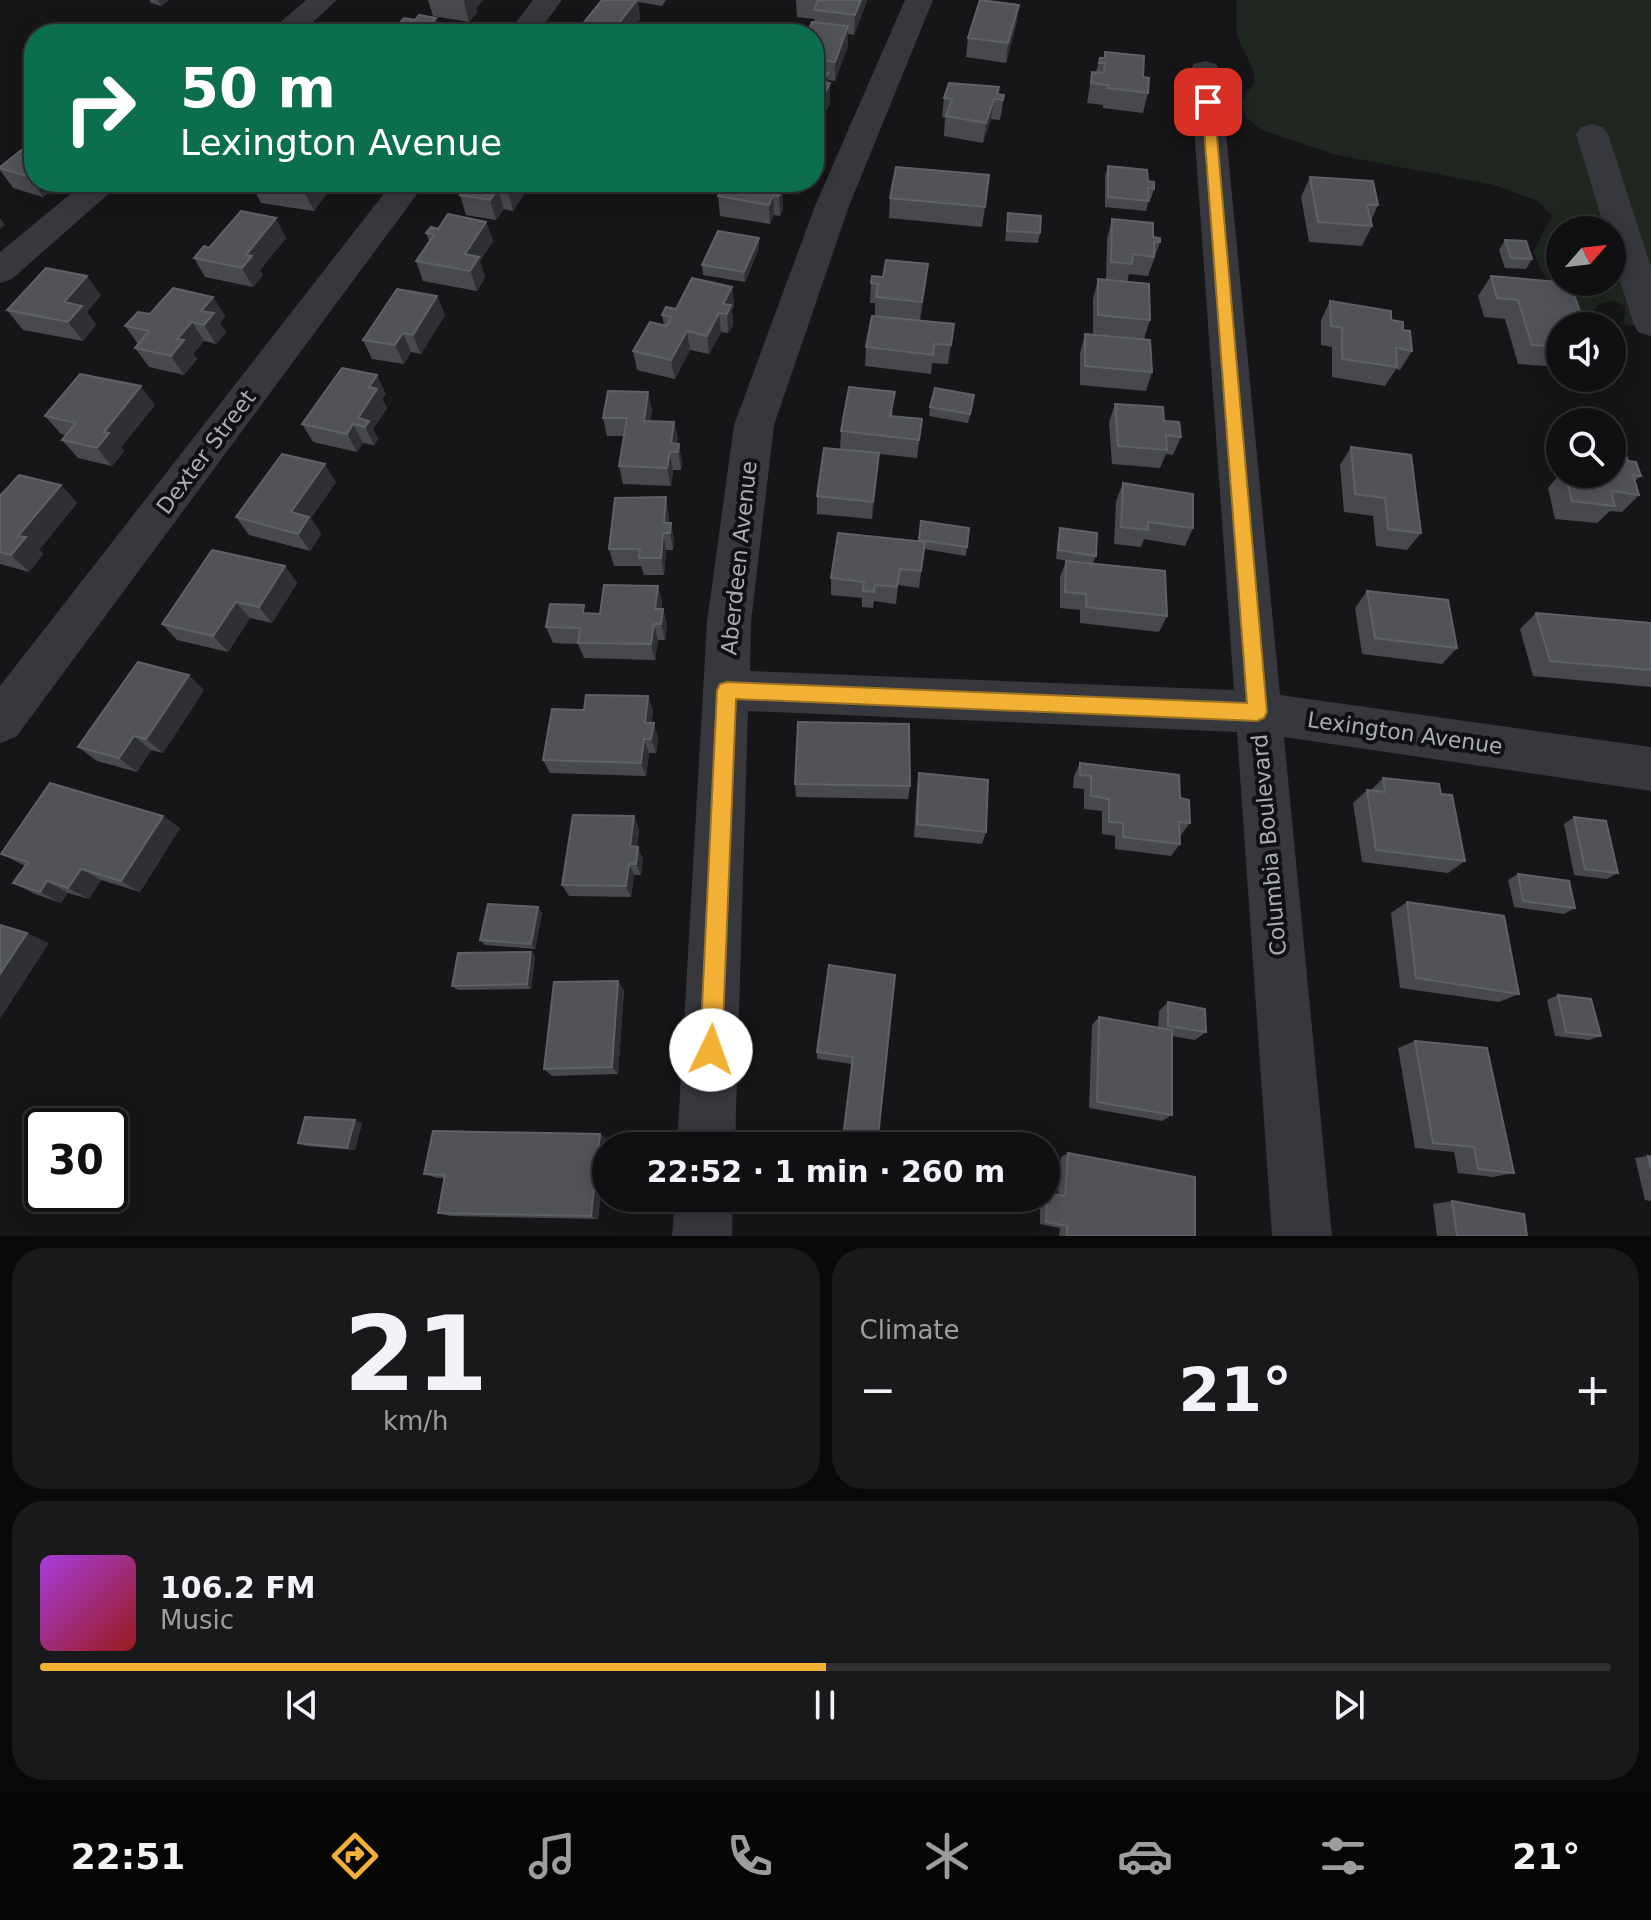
<!DOCTYPE html>
<meta charset="utf-8">
<style>
:root{--surface:#101012;--page:#19191b;--text:#f1f3f6;--muted:#9c9d9f;--line:#303032;--accent:#f2b134}
body{margin:0;font-family:"DejaVu Sans",sans-serif;background:var(--page);color:var(--text);height:100vh;display:flex;flex-direction:column;font-size:30px;white-space:nowrap}
*{box-sizing:border-box;margin:0}
p{font-size:26px;color:var(--muted)}
.icon{flex:none;width:44px;height:44px;fill:none;stroke:currentColor;stroke-width:2;stroke-linecap:round;stroke-linejoin:round}
.map{position:relative;height:1236px;overflow:hidden}
.details{display:flex;flex-direction:column;gap:12px;padding:12px;background:#09090a;flex:1}
.details>*{flex:none}
.top-card{position:absolute;left:24px;top:24px;width:800px;height:168px;border-radius:32px;box-shadow:0 4px 20px #0003,0 0 0 2px var(--line);background:#0b6e4f;color:#fff;overflow:hidden}
.needle{width:52px;rotate:62deg}
.buttons{position:absolute;left:1546px;top:216px;display:grid;gap:16px}
.buttons a{display:grid;place-items:center;width:80px;height:80px;border-radius:50%;background:var(--surface);box-shadow:0 4px 20px #0003,0 0 0 2px var(--line);font-size:40px}
.speed{position:absolute;left:24px;top:1108px;display:flex;gap:16px;font-size:40px;font-weight:700;text-align:center}
.speed>*{display:grid;place-content:center;width:104px;height:104px;border-radius:50%;background:var(--surface);box-shadow:0 4px 20px #0003,0 0 0 2px var(--line);line-height:1}
.speed .limit{border:4px solid #111;border-radius:12px;background:#fff;color:#111}
.pin{position:absolute;display:grid;place-items:center;width:68px;height:68px;color:#fff;margin:-34px;border-radius:16px;box-shadow:0 4px 12px #0006}
.me{position:absolute;width:88px;margin:-44px;rotate:3deg;stroke-linejoin:round;filter:drop-shadow(0 0 6px #0008)}
.turn{display:flex;align-items:center;gap:28px;height:168px;padding:0 24px;font-size:36px}
.turn .icon{width:104px;height:104px;stroke-width:2.5}
.turn b{display:block;font-size:56px;line-height:68px}
.big{font-size:60px;font-weight:700;line-height:1.1}
.details .card{flex:1;display:flex;flex-direction:column;justify-content:center;gap:12px;min-width:0;padding:0 28px;border-radius:32px;background:var(--page)}
.details .dial{align-items:center;gap:0}
.dial b{font-size:104px;line-height:1}
.song{display:flex;align-items:center;gap:24px}
.cover{width:96px;height:96px;border-radius:12px;background:linear-gradient(135deg,hsl(280 70% 55%),hsl(0 70% 35%))}
.played{height:8px;border-radius:4px;background:linear-gradient(90deg,var(--accent) 50%,var(--line) 50%)}
.keys{display:flex;justify-content:space-around;direction:ltr}
.heat{display:flex;justify-content:space-between;align-items:center;font-size:44px;direction:ltr}
.details .tiles{flex:1;display:grid;gap:12px;grid-template-columns:1fr 1fr}
.card:last-child{grid-column:span 2}
.trip{position:absolute;left:592px;top:1132px;width:468px;height:80px;border-radius:40px;background:var(--surface);box-shadow:0 4px 20px #0003,0 0 0 2px var(--line);font-weight:700;line-height:80px;text-align:center}
.tabs{display:flex;height:128px;justify-content:space-around;align-items:center;background:#060607;color:var(--muted)}
.tabs .icon{width:56px;height:56px}
.tabs .selected{color:var(--accent)}
.tabs b{font-size:36px;color:var(--text)}
.map>svg:first-child{display:block}
</style>
<div class="map">
<svg width="1651" height="1236" viewBox="0 0 1651 1236">
<rect width="100%" height="100%" fill="#161618"/>
<path fill="#1e261f" fill-rule="evenodd" d="M1236 0H1651V330L1624 324 1625 306 1613 301 1599 304 1589 315 1576 320 1554 297 1533 252 1552 216 1538 201 1494 185 1337 155 1262 130 1246 118 1242 106 1245 95 1255 82C1254 62 1241 51 1237 33 1235 22 1238 11 1236 0ZM1560 230H1612V282H1560Z"/>
<g fill="none" stroke-linecap="round" stroke-linejoin="round">
<path fill="#37383d" fill-rule="evenodd" d="M306 0H337L300 34H267Z
M533 0H562L537 34H507Z
M905 0H933L849 206 774 425 751 622 750 671 1234 690 1190 70 1194 64 1205 61 1216 64 1220 70 1280 695 1651 747V791L1284 737 1332 1236H1272L1237 732 748 711 735 1146H677L707 622 734 425 815 206Z
M1592 124 1603 127 1608 134 1651 267V336L1638 332 1633 323 1612 254V230H1605L1576 134 1581 127Z
M85 182H122L12 279 0 283V252Z
M393 182H426L16 737 0 743V686Z
M675 1198H733L732 1236H672Z"/>
</g>
<path fill="#47494d" d="M149 0H169L161 6 151 3Z
M428 0H483L476 8 477 13 469 22 433 16Z
M602 0H666L662 6 638 2 640 19 632 29 633 34H582L581 26Z
M796 0H867L854 35 848 34V46L835 81 828 80 830 103 826 111 820 109 814 123V19L797 17Z
M1019 5 1016 25 1006 63 966 57 968 38Z
M1105 52 1143 77 1148 93 1143 113 1103 108V105L1087 103 1092 72H1096L1100 58H1104Z
M999 87 998 94 1004 95 1001 115 1000 120 991 119 983 143 944 136 945 118 942 117 944 98Z
M34 140V182H61L43 197 13 188 0 170V167Z
M1108 166 1148 181 1154 189 1151 199H1149L1146 211 1105 207V176Z
M1310 177 1378 205 1371 221 1372 226 1362 246 1309 242 1301 197Z
M335 182 314 211 261 203 251 183Z
M469 182H532L513 211 504 209 496 220 466 215 460 195Z
M783 182V208L780 216 774 215 770 224 720 216 718 196 735 184Z
M890 198 985 207 982 227 889 218Z
M1008 213 1040 233 1038 243 1005 241Z
M1112 219 1153 237 1160 242 1148 276 1129 274 1127 282 1150 320 1144 339 1093 334V299L1098 279 1106 280 1107 239Z
M486 222 493 241 480 261 485 277 477 291 423 281 416 261 429 241 426 233 438 229Z
M286 238 260 270 263 275 253 287 205 277 194 258 209 248Z
M759 238V248L745 282 703 275 702 265Z
M1505 240 1532 259 1526 269 1505 268 1499 250Z
M928 264 920 321 954 324 948 364 932 363 931 374 865 366 866 347 875 316V303H870L871 283 883 277Z
M1491 276 1560 326V367L1518 364 1505 319 1484 317 1478 296Z
M732 287 734 306 732 310 733 325 728 333 721 332 709 354 690 350 675 379 637 370 633 351 664 325 662 315Z
M101 295 87 312 96 325 83 341 23 330 7 310Z
M437 296 445 315 421 354 411 352 404 364 372 359 363 340Z
M213 297 225 316 220 323 226 332 216 344 204 341 193 354 197 359 184 375 149 367 135 348 138 344 125 326 150 314Z
M1330 301 1391 320 1403 330 1412 351 1400 370 1396 369 1385 386 1332 377V347L1321 345V320Z
M1085 334 1152 372 1146 391 1080 385V353Z
M648 392 652 410 650 421 674 422 678 440 677 444 682 462 681 470H673L671 486 623 484 619 466 624 436H607L603 418Z
M386 394 382 399 387 408 373 429 378 439 374 445 363 443 357 452 313 442 302 424Z
M1115 404 1164 421 1181 437 1173 455 1166 454 1160 468 1112 464 1109 422Z
M155 405 121 447 124 451 112 466 78 458 62 440 66 435 61 434 45 416Z
M973 405 968 423 929 416 930 407Z
M893 410 892 416 922 419 917 458 879 454 872 519 817 514V496L840 450 841 431Z
M1351 447 1421 533 1407 550 1376 546 1373 516 1344 512 1340 465Z
M1560 447V474H1612L1628 461 1641 476 1635 481 1639 495 1622 512 1610 511 1597 523 1555 519 1548 488 1559 475 1554 454Z
M336 482 311 518 321 534 310 551 249 535 236 517Z
M1123 483 1193 528 1185 546 1144 539 1141 547 1114 544 1116 501Z
M61 485 77 503 39 550 43 554 29 572 0 564V496Z
M669 515V523L674 540 673 550H666L664 575H644L641 566H614L609 549Z
M921 521 967 547 966 556 924 549 919 588 898 585 896 604 874 601 873 608 862 607V598L831 595V578L918 541Z
M1060 528 1096 556 1093 563 1167 616 1159 632 1080 623V610L1060 608V577L1066 561H1069L1056 559 1058 537Z
M285 566 297 583 272 623 250 618 228 652 177 640 162 624Z
M658 586 662 602 661 609H663L667 625 665 640H658L655 660 584 658 578 644 553 643 546 627 587 613 600 614Z
M1367 591 1457 648 1442 664 1362 654 1355 608Z
M1536 613 1651 623V687L1533 676 1520 629Z
M204 690 163 753 151 750 137 772 97 761 78 747Z
M648 696 653 711 651 723 658 737 656 753H649L646 776 550 773 543 760 584 710Z
M1080 763 1180 798 1190 823 1180 836V844L1171 856 1115 849V836L1102 834V811L1084 809V789L1073 788 1074 776Z
M919 773 986 832 982 844 914 837 917 786Z
M1383 778 1441 794 1465 861 1448 873 1362 862 1353 803 1367 790H1371Z
M795 784 910 786 908 799 796 797Z
M163 816 180 828 140 892 101 880 89 899 68 893 61 903 35 894 13 883 25 866 1 854Z
M1574 817 1618 873 1607 879 1574 875 1564 824Z
M639 828 637 847 643 859 641 875H634L631 897 569 896 562 885Z
M1518 874 1575 908 1564 914 1514 907 1508 880Z
M1407 902 1519 994 1499 1002 1400 988 1391 913Z
M538 907 542 913 535 949 485 945 480 940Z
M531 952 535 957 531 989 458 990 452 986Z
M829 965 877 1146H842L852 1064 817 1059V1052Z
M624 990 618 1074 552 1076 544 1069Z
M1558 995 1601 1036 1589 1040 1555 1036 1547 1000Z
M1168 1002 1206 1032 1195 1040 1172 1036V1115L1162 1121 1089 1108 1092 1025 1099 1017 1158 1028 1159 1011Z
M1415 1041 1514 1173 1493 1177 1458 1173 1454 1152 1415 1148 1398 1048Z
M362 1123 355 1150 306 1146 298 1143Z
M607 1139 598 1219 450 1216 438 1213 444 1178H437L424 1174Z
M1068 1153 1195 1236H1059L1060 1228 1040 1224V1198H1046V1193H1047L1058 1195 1061 1157Z
M1648 1156 1651 1157V1201L1645 1200 1635 1158Z
M1452 1201 1527 1236H1437L1433 1204Z"/>
<path fill="#2f3033" d="M158 0H169L161 6Z
M465 0H483L476 8 477 13 469 22 464 2Z
M637 0 640 19 632 29 633 34H621L619 23Z
M861 0H867V2L854 35 855 15Z
M1019 5 1016 25 1006 63 1008 43Z
M436 18 441 34H429L431 24Z
M848 26V46L835 81V62Z
M828 73V88L830 83V103L826 111V91L823 82Z
M820 90V109L814 123V102Z
M994 99 991 119 983 143 986 123Z
M34 173V182H61L43 197 29 177Z
M311 182H335L314 211 304 191Z
M514 182H532L513 211 508 191Z
M779 182H783V208L780 216 779 196 776 187Z
M498 189 504 209 496 220 490 200Z
M773 195 774 215 770 224 769 205Z
M0 218 5 225 0 229Z
M276 218 286 238 260 270 263 275 253 287 242 268 246 255Z
M486 222 493 241 480 261 485 277 477 291 465 254Z
M759 238V248L745 282 744 272Z
M928 264 926 283 920 321 922 302Z
M87 276 101 295 87 312 96 325 83 341 68 322 64 302Z
M732 287 734 306 732 310 733 325 728 333 727 314 723 304Z
M437 296 445 315 421 354 413 335Z
M213 297 225 316 220 323 226 332 216 344 204 325 201 311Z
M719 313 721 332 709 354 707 336Z
M192 322 204 341 193 354 197 359 184 375 171 356 177 339Z
M687 331 690 350 675 379 671 360Z
M403 333 411 352 404 364 395 345Z
M377 375 386 394 382 399 387 408 373 429 378 439 374 445 365 427 358 418 369 387Z
M141 386 155 405 121 447 124 451 112 466 97 448 104 432Z
M648 392 652 410 648 439 644 421Z
M674 422 678 440 676 452 671 443Z
M353 424 363 443 357 452 347 434Z
M679 444 682 462 681 470 678 452Z
M670 452 673 470 671 486 667 468Z
M879 453 878 471 872 519 873 502Z
M325 464 336 482 311 518 321 534 310 551 298 534 291 512Z
M61 485 77 503 39 550 43 554 29 572 11 555 18 536Z
M666 497 669 515 668 533 664 523Z
M671 523 674 540 673 550 670 533Z
M663 533 666 550 664 575 661 558Z
M285 566 297 583 272 623 259 607Z
M658 586 662 602 659 625 655 609Z
M236 602 250 618 228 652 213 636Z
M663 609 667 625 665 640 661 624Z
M654 624 658 640 655 660 651 644Z
M189 675 204 690 163 753 146 739Z
M648 696 653 711 650 737 645 723Z
M654 723 658 737 656 753 651 739Z
M134 736 151 750 137 772 119 758Z
M644 739 649 753 646 776 641 763Z
M163 816 180 828 140 892 121 881Z
M634 816 639 828 636 858 630 846Z
M638 847 643 859 641 875 636 864Z
M629 864 634 875 631 897 626 886Z
M81 869 101 880 89 899 68 888Z
M47 881 68 893 61 903 40 892Z
M538 907 542 913 535 949 531 944Z
M27 933 49 943 0 1019V974Z
M531 952 535 957 531 989 527 984Z
M618 981 624 990 618 1074 612 1067Z
M355 1120 362 1123 355 1150 347 1148Z
M600 1134 607 1139 598 1219 591 1216Z"/>
<path fill="#525359" stroke="#5f6168" stroke-width="2" d="M602 0H637L619 23 632 25 625 34 581 26Z
M818 0H861L855 15 814 10Z
M980 0 1019 5 1008 43 968 38Z
M419 15 436 18 431 24H437L429 34H390L404 18 415 20Z
M812 22 848 26 835 62 814 59V34H807Z
M153 23 186 32 183 34H139Z
M1105 52 1144 56 1143 77 1149 78 1148 93 1107 88 1108 85 1091 83 1092 72 1104 73 1105 63H1099L1100 58H1105Z
M814 70 828 73 823 82 830 83 826 91 820 90 814 102Z
M949 83 999 87 997 94 1004 95 1003 100 994 99 986 123 946 116 952 99 944 98Z
M34 140V173L29 177 0 168V167Z
M1108 166 1147 170 1148 181 1154 182V189L1148 188 1149 201 1108 197Z
M896 167 989 175 985 207 890 198Z
M1310 177 1373 181 1378 205H1367L1372 226 1318 222Z
M252 182H311L304 191 251 183Z
M469 182H514L508 191 498 189 490 200 460 195Z
M724 182 735 184V182H779L776 187 783 188 779 196 773 195 769 205 718 196Z
M241 211 276 218 246 255 252 256 242 268 194 258 204 246 209 248Z
M1008 213 1041 216 1040 233 1007 231Z
M448 214 486 222 465 254 479 257 470 271 416 261 434 235 426 233 431 227 438 229Z
M1112 219 1153 223V237L1160 238V242H1154V257L1133 254 1132 264 1111 262Z
M718 231 759 238 744 272 702 265Z
M1505 240 1526 241 1532 259 1511 258Z
M886 260 928 264 922 302 876 297 878 284 871 283 872 276 883 277Z
M46 268 87 276 64 302 82 306 68 322 7 310Z
M1491 276 1570 283 1585 326H1560V347L1532 345 1518 300 1497 298Z
M692 278 732 287 723 304 731 305 727 314 719 313 707 336 687 331 671 360 633 351 650 322 667 326 671 317 662 315 666 307 676 309Z
M1098 279 1149 284 1150 320 1098 315Z
M173 288 213 297 201 311 214 313 204 325 192 322 177 339 184 340 171 356 135 348 149 331 125 326 138 312 150 314Z
M397 289 437 296 413 335 403 333 395 345 363 340Z
M1330 301 1391 311V320L1403 322V330L1410 331 1412 351 1396 348 1397 367 1342 359V328L1331 326Z
M872 316 954 324 951 345 934 344 933 355 866 347Z
M1085 334 1150 340 1152 372 1085 366Z
M342 368 377 375 369 387 377 389 358 418 369 421 365 427 353 424 347 434 302 424Z
M80 374 141 386 104 432 109 433 97 448 62 440 76 423 45 416Z
M849 387 895 392 890 416 922 419 919 440 841 431Z
M935 388 974 395 970 414 930 407Z
M608 391 648 392 644 421 674 422 671 443 679 444 678 452H670L667 468 619 466 627 418H603Z
M1115 404 1163 407 1164 421 1179 422 1181 437 1166 435 1167 450 1118 446Z
M1612 440 1621 441 1628 461 1636 462 1641 476 1633 475 1639 495 1611 491 1615 506 1572 501 1565 474H1612Z
M1351 447 1411 455 1421 533 1388 529 1385 498 1355 494Z
M824 448 879 453 873 502 817 496Z
M282 454 325 464 291 512 309 517 298 534 236 517Z
M19 475 61 485 18 536 26 537 11 555 0 552V496Z
M1123 483 1193 494V528L1148 522V530L1121 527Z
M666 497 664 523H671L670 533H663L661 558H639L640 549H609L615 498Z
M921 521 969 528 967 547 919 540Z
M1060 528 1097 533 1096 556 1058 550Z
M838 533 925 542 921 571 900 569 897 587 875 585 874 592 863 591 864 582 831 578Z
M212 550 285 566 259 607 236 602 213 636 162 624Z
M1066 561 1165 571 1167 616 1086 607V594L1065 592Z
M604 585 658 586 655 609H663L661 624H654L651 644 578 643 580 628 546 627 550 604 584 605 583 613 600 614Z
M1367 591 1448 600 1457 648 1375 638Z
M1536 613 1651 623V670L1550 661Z
M138 662 189 675 146 739 134 736 119 758 78 747Z
M586 695 648 696 645 723H654L651 739H644L641 763 543 760 552 709 584 710Z
M798 722 909 724 910 786 795 784Z
M1080 763 1179 775 1180 798 1189 800 1190 823 1179 822 1180 844 1123 837V823L1109 822V799L1091 796V776L1080 775Z
M919 773 988 780 986 832 917 824Z
M1383 778 1439 784 1441 794 1452 795 1465 861 1376 850 1367 790 1385 792Z
M50 783 163 816 121 881 81 869 68 888 47 881 40 892 13 883 28 862 1 854Z
M573 815 634 816 630 846 638 847 636 864H629L626 886 562 885Z
M1574 817 1606 821 1618 873 1585 869Z
M1518 874 1569 881 1575 908 1523 901Z
M1407 902 1504 916 1519 994 1416 978Z
M488 904 538 907 531 944 480 940Z
M0 925 27 933 0 974Z
M531 952 527 984 452 986 458 953Z
M829 965 895 975 877 1146 842 1145 853 1057 817 1052Z
M618 981 612 1067 544 1069 554 982Z
M1558 995 1591 999 1601 1036 1566 1032Z
M1168 1002 1205 1009 1206 1032 1168 1026Z
M1099 1017 1172 1030V1115L1097 1102Z
M1415 1041 1487 1048 1514 1173 1478 1169 1474 1147 1433 1143Z
M305 1117 355 1120 347 1148 298 1143Z
M433 1131 600 1134 591 1216 438 1213 445 1175 424 1174Z
M1068 1153 1195 1177V1236H1067V1226L1046 1222 1047 1193 1065 1196Z
M1648 1156 1651 1157V1169Z
M1452 1201 1524 1214 1527 1236H1457Z"/>
<path fill="#f2b134" stroke="#9d7322" stroke-width="2" d="M1208 98 1214 102 1267 712 1264 718 1257 721 736 699 722 1050 719 1058 711 1062 703 1058 700 1050 717 690 720 684 727 682 1247 703 1202 102Z"/>
<g text-anchor="middle" dominant-baseline="central" stroke-width="8" stroke-linejoin="round" paint-order="stroke">
<g font-size="22" fill="#a8adb8" stroke="#111113">
<text transform="translate(206 452) rotate(-53)">Dexter Street</text>
<text transform="translate(739 558) rotate(-84)">Aberdeen Avenue</text>
<text transform="translate(1405 733) rotate(8)">Lexington Avenue</text>
<text transform="translate(1269 845) rotate(-95)">Columbia Boulevard</text>
</g>
</g>
</svg>
<div class="buttons">
<a><svg class="needle" viewBox="-14 -14 28 28"><path d="M0-13l5 13h-10z" fill="#e53935"/><path d="M0 13l5-13h-10z" fill="#9c9d9f"/></svg></a>
<a><svg class="icon" aria-label="sound" viewBox="0 0 24 24"><path d="M4 9h4l5-4v14l-5-4H4zM17 9q2 3 0 6"/></svg></a>
<a><svg class="icon" aria-label="search" viewBox="0 0 24 24"><circle cx="10" cy="10" r="6"/><path d="M15 15l6 6"/></svg></a>
</div>
<div class="speed"><div class="limit">30</div></div>
<div class="pin" style="left:1208px;top:102px;background:#d93025"><svg class="icon" aria-label="arrive" viewBox="0 0 24 24"><path d="M6 21V4h12l-3 4 3 4H6"/></svg></div>
<svg class="me" style="left:711px;top:1050px" viewBox="-20 -20 40 40"><circle r="19" fill="#fff"/><path d="M0-13L10 11 0 6-10 11z" fill="#f2b134"/></svg>
<div class="trip">22:52 · 1 min · 260 m</div>
<div class="top-card">
<div class="turn"><svg class="icon" aria-label="right" viewBox="0 0 24 24"><path d="M7 20v-9h11M14 6l5 5-5 5"/></svg><div><b>50 m</b>Lexington Avenue</div></div>
</div>
</div>
<section class="details">
<div class="tiles">
<div class="card dial"><b>21</b><p>km/h</p></div>
<div class="card"><p>Climate</p>
<div class="heat"><a>−</a><b class="big">21°</b><a>+</a></div>
</div>
<div class="card">
<div class="song"><i class="cover"></i><div><b>106.2 FM</b><p>Music</p></div></div>
<div class="played"></div>
<div class="keys"><svg class="icon" aria-label="previous" viewBox="0 0 24 24"><path d="M18 5L8 12l10 7zM5 5v14"/></svg><svg class="icon" aria-label="pause" viewBox="0 0 24 24"><path d="M8 5v14M16 5v14"/></svg><svg class="icon" aria-label="next" viewBox="0 0 24 24"><path d="M6 5l10 7-10 7zM19 5v14"/></svg></div>
</div>
</div>
</section>
<nav class="tabs">
<b>22:51</b>
<svg class="icon selected" aria-label="directions" viewBox="0 0 24 24"><path d="M12 3l9 9-9 9-9-9zM9 14v-3h6M13 9l2 2-2 2"/></svg>
<svg class="icon" aria-label="music" viewBox="0 0 24 24"><path d="M9 18V5l10-2v13"/><circle cx="6" cy="18" r="3"/><circle cx="16" cy="16" r="3"/></svg>
<svg class="icon" aria-label="phone" viewBox="0 0 24 24"><path d="M5 4h4l2 5-3 2q2 4 5 5l2-3 5 2v4C11 20 4 13 5 4z"/></svg>
<svg class="icon" aria-label="climate" viewBox="0 0 24 24"><path d="M12 3v18M4 7l16 10M4 17L20 7"/></svg>
<svg class="icon" aria-label="car" viewBox="0 0 24 24"><path d="M5 17H2v-5l4-1 3-4h7l3 4 3 1v5h-3M9 17h6M6 11h13"/><circle cx="7" cy="17" r="2"/><circle cx="17" cy="17" r="2"/></svg>
<svg class="icon" aria-label="filters" viewBox="0 0 24 24"><path d="M4 7h16M4 17h16"/><circle cx="9" cy="7" r="2"/><circle cx="15" cy="17" r="2"/></svg>
<b>21°</b>
</nav>
